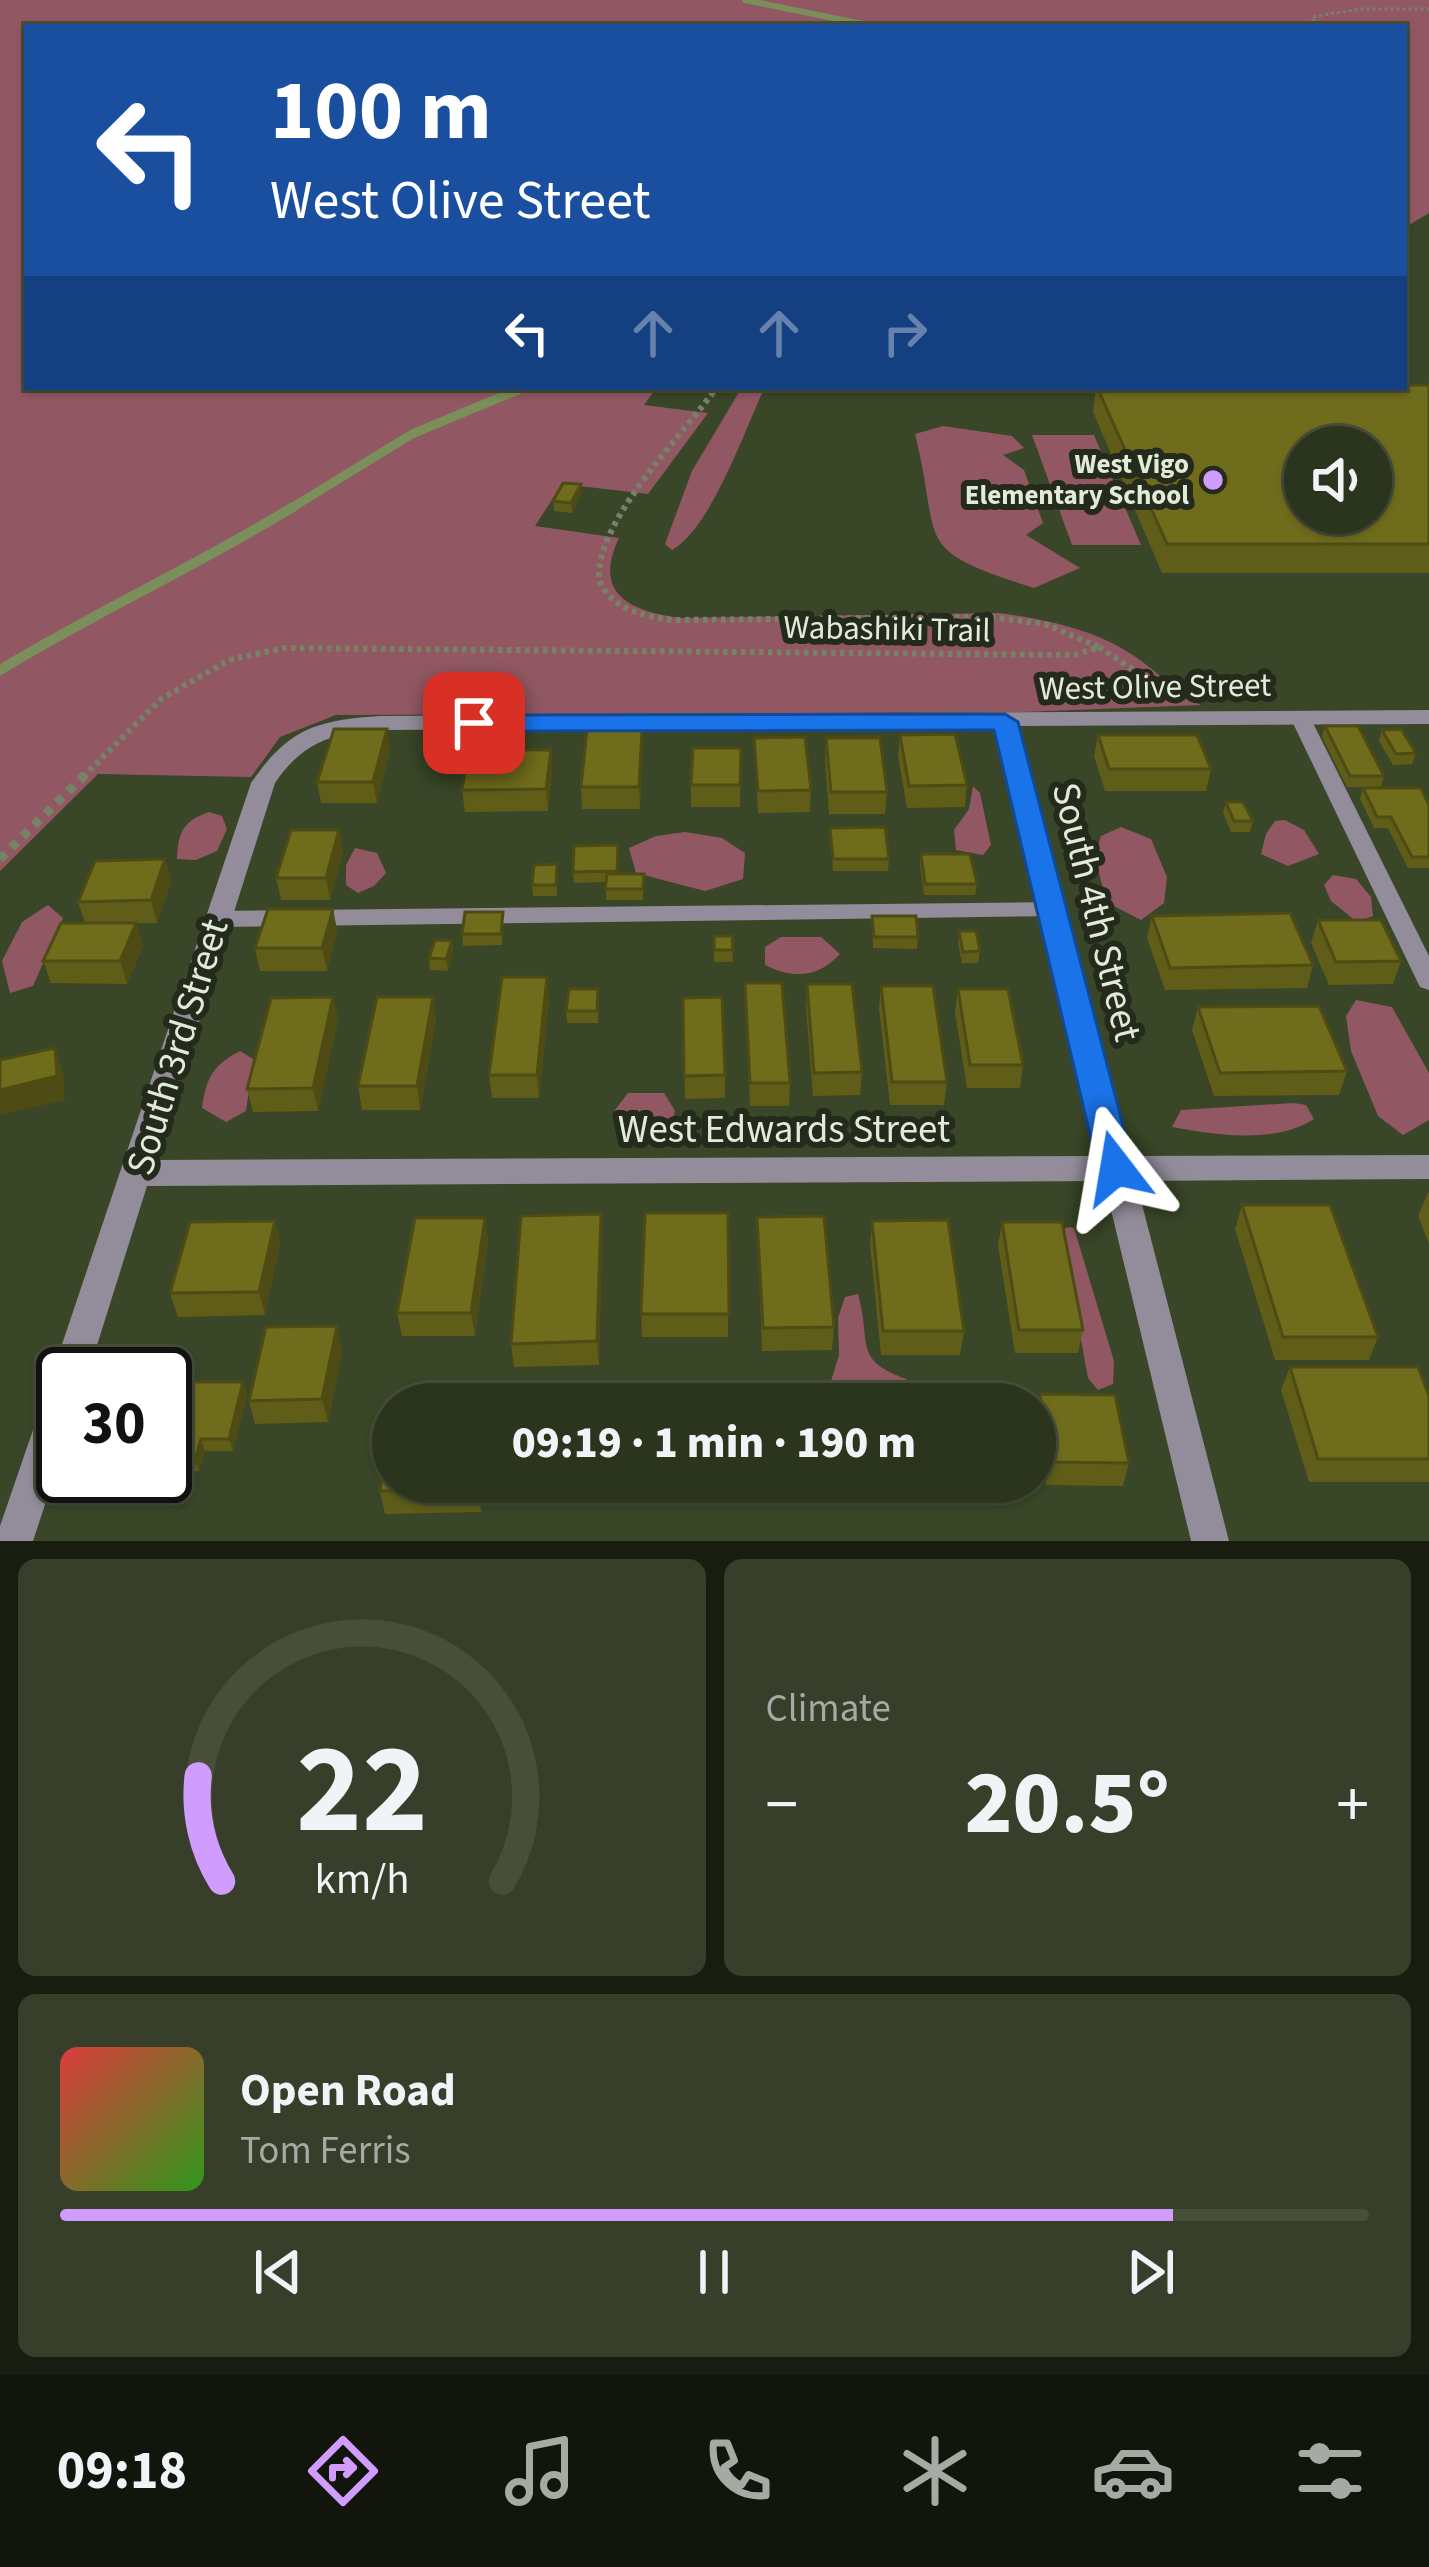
<!DOCTYPE html>
<meta charset="utf-8">
<style>
:root{--surface:#2b341d;--page:#373f2a;--text:#f1f3f6;--muted:#a6aaa4;--line:#474f3b;--accent:#d09dff}
body{margin:0;font-family:"Source Sans 3",sans-serif;background:var(--page);color:var(--text);height:100vh;display:flex;flex-direction:column;font-size:45px;white-space:nowrap}
*{box-sizing:border-box;margin:0}
p{font-size:39px;color:var(--muted)}
.icon{flex:none;width:66px;height:66px;fill:none;stroke:currentColor;stroke-width:2;stroke-linecap:round;stroke-linejoin:round}
.map{position:relative;height:1541px;overflow:hidden}
.details{display:flex;flex-direction:column;gap:18px;padding:18px;background:#181d10;flex:1}
.details>*{flex:none}
.guide{position:absolute;left:24px;top:24px;width:1383px;height:366px;border-radius:0px;box-shadow:0 3px 9px #0004,0 0 0 3px var(--line);background:#1a4fa0;color:#fff;overflow:hidden}
.tools{position:absolute;left:1284px;top:426px;display:grid;gap:24px}
.tools a{display:grid;place-items:center;width:108px;height:108px;border-radius:50%;background:var(--surface);box-shadow:0 3px 9px #0004,0 0 0 3px var(--line);font-size:60px}
.speed{position:absolute;left:36px;top:1347px;display:flex;gap:24px;font-size:60px;font-weight:700;text-align:center}
.speed>*{display:grid;place-content:center;width:156px;height:156px;border-radius:50%;background:var(--surface);box-shadow:0 3px 9px #0004,0 0 0 3px var(--line);line-height:1}
.speed .limit{border:6px solid #111;border-radius:18px;background:#fff;color:#111}
.pin{position:absolute;display:grid;place-items:center;width:102px;height:102px;color:#fff;margin:-51px;border-radius:24px;box-shadow:0 6px 18px #0006}
.me{position:absolute;width:132px;margin:-66px;rotate:346deg;stroke-linejoin:round;filter:drop-shadow(0 0 9px #0008)}
.turn{display:flex;align-items:center;gap:42px;height:252px;padding:0 48px;font-size:54px}
.turn .icon{width:156px;height:156px;stroke-width:2.5}
.turn b{display:block;font-size:84px;line-height:102px}
.lanes{display:flex;align-items:center;height:114px;padding:0 48px;background:#0003;justify-content:center;gap:60px;direction:ltr}
.lanes .off{opacity:.35}
.big{font-size:90px;font-weight:800;line-height:1.1}
.details .widget{flex:1;display:flex;flex-direction:column;justify-content:center;gap:18px;min-width:0;padding:0 42px;border-radius:18px;background:var(--page)}
.details .dial{align-items:center;gap:0}
.dial svg{height:312px;overflow:visible;fill:none;stroke:var(--line);stroke-width:7;stroke-linecap:round;text-anchor:middle}
.dial text{fill:var(--text);stroke:none}
.song{display:flex;align-items:center;gap:36px}
.cover{width:144px;height:144px;border-radius:18px;background:linear-gradient(135deg,hsl(0 70% 55%),hsl(110 70% 35%))}
.played{height:12px;border-radius:6px;background:linear-gradient(90deg,var(--accent) 85%,var(--line) 85%)}
.keys{display:flex;justify-content:space-around;direction:ltr}
.heat{display:flex;justify-content:space-between;align-items:center;font-size:66px;direction:ltr}
.details .tiles{flex:1;display:grid;gap:18px;grid-template-columns:1fr 1fr}
.widget:last-child{grid-column:span 2}
.trip{position:absolute;left:372px;top:1383px;width:684px;height:120px;border-radius:60px;background:var(--surface);box-shadow:0 3px 9px #0004,0 0 0 3px var(--line);font-weight:800;line-height:120px;text-align:center}
.dock{display:flex;height:192px;justify-content:space-around;align-items:center;background:#11150c;color:var(--muted)}
.dock .icon{width:84px;height:84px}
.dock .selected{color:var(--accent)}
.dock b{font-size:54px;color:var(--text)}
.map>svg:first-child{display:block}
</style>
<div class="map">
<svg width="1429" height="1541" viewBox="0 0 1429 1541">
<rect width="100%" height="100%" fill="#394627"/>
<path fill="#915863" d="M0 0H1429V213L1404 228V27H27V387H657L644 405 708 413 648 494 562 484 535 526 619 538C592 595 631 611 680 618L999 613C1049 620 1099 630 1140 660 1162 676 1176 693 1201 705L1022 712 336 715 280 737 251 777 98 774 0 871Z
M742 387H765C745 429 712 527 672 550L665 544 692 471Z
M943 426 1012 436 1024 448 1003 455 1024 470 1043 523 1026 535 1080 568 1034 588C908 548 943 545 915 434Z
M1032 435H1094L1141 545H1072Z
M973 786 980 793 991 845 983 855 956 850 954 830 969 809Z
M209 812 222 816 227 829 217 851 196 860 177 859C178 832 183 821 209 812Z
M1285 820 1304 830 1319 854 1288 866 1261 854 1266 834 1275 821Z
M1121 827 1151 839 1167 877 1164 903 1141 920 1106 902 1095 856 1101 836Z
M685 832 722 838 745 853 743 879 705 891 636 873 629 848 656 836Z
M355 848 377 853 386 873 374 886 358 893 346 885V865Z
M1333 875 1356 879 1371 897 1373 916 1357 922 1331 901 1324 885Z
M48 905 63 918 33 986 10 993 2 961 22 922Z
M781 937H821L840 954C818 978 793 979 765 965V947Z
M1356 1000 1392 1007 1429 1073V1120L1403 1135 1378 1116 1351 1051 1346 1016Z
M240 1051 253 1059 246 1111 226 1122 202 1108C206 1078 213 1065 240 1051Z
M628 1093H664L675 1111 670 1128 646 1136 623 1131 615 1110Z
M1294 1103 1306 1105 1314 1119C1276 1144 1215 1135 1172 1127L1181 1110Z
M1069 1227 1074 1228 1114 1361 1113 1384 1098 1390 1088 1378 1061 1230Z
M858 1294C872 1344 852 1359 906 1379L912 1403 824 1404 839 1355 838 1318 845 1297Z"/>
<g fill="none" stroke-linecap="round" stroke-linejoin="round">
<path stroke="#7a8f59" stroke-width="6" d="M745 0 877 27"/>
<path stroke="#7a8f59" stroke-width="9" d="M288 510 412 434 525 387"/>
<path stroke="#7a8f59" stroke-width="10" d="M0 670C96 612 198 565 293 507"/>
<path stroke="#778368" stroke-width="3" stroke-dasharray="3 3" stroke-linecap="butt" d="M1316 27 1312 17 1360 9H1429"/>
<path stroke="#778368" stroke-width="6" stroke-dasharray="4.5 4.5" stroke-linecap="butt" d="M1099 647 1132 669 1156 696
M83 777 161 699 229 660 284 648 1074 655 1099 647 1045 624 990 617 673 620C643 616 612 610 599 580 595 521 683 435 717 387"/>
<path stroke="#778368" stroke-width="9" stroke-dasharray="8 8" stroke-linecap="butt" d="M0 859 86 774"/>
<path fill="#938c9b" fill-rule="evenodd" d="M1300 711 1310 717 1429 956V990L1420 987 1417 981 1290 717Z
M1053 902 1061 904 1065 910 1061 916 218 927 210 925 206 919 210 913 218 911Z"/>
<path fill="#938c9b" fill-rule="evenodd" d="M1429 710V724L1018 726 1129 1156 1429 1155V1179L1136 1181 1229 1541H1191L1104 1181 147 1186 88 1374H63V1450L33 1541H0V1526L45 1395 50 1384 56 1382 52 1374 251 783C288 729 316 720 380 716ZM995 726 1098 1156 155 1160 275 783C303 742 332 733 380 730Z"/>
</g>
<path fill="#5f5d18" d="M1429 385V573H1162L1093 412 1096 387Z
M581 484V494L572 513 554 511 553 501Z
M1325 726 1384 776 1381 787H1347L1322 737Z
M1382 730 1416 753 1412 764 1393 765 1379 741Z
M900 735 967 785 965 807 907 808 898 756Z
M1098 735 1211 769 1206 791H1105L1094 756Z
M754 738 811 790 810 812 758 813Z
M826 738 887 792 885 814H829L825 759Z
M741 748 740 807H691V785Z
M390 750 377 803H321L317 782Z
M642 750 640 809H582L581 787Z
M552 772 548 811 465 812 462 790Z
M1363 788 1429 806V868H1408L1388 828H1374L1360 799Z
M1226 802 1253 821 1250 832H1231L1223 813Z
M830 828 889 859 888 871H833Z
M339 830 343 852 330 900H281L276 878Z
M618 845V874H644L643 900H606V882L574 883 573 872Z
M921 854 977 884 975 895H924L920 866Z
M165 859 171 882 157 923H136L143 946 127 984 51 983 43 961 85 923 78 902Z
M557 864V896H533L532 885Z
M333 909 337 931 327 971H260L255 948Z
M503 912 502 945 463 946 462 934Z
M872 916 918 937 917 949 873 948Z
M1152 916 1313 965 1307 988 1165 990 1147 938Z
M1318 920 1401 961 1393 984 1329 985 1311 943Z
M959 931 980 951 978 963H962L958 943Z
M714 936H732L733 962H714Z
M452 941 453 953 448 971 430 970 429 958Z
M745 983 790 1083 789 1106H750Z
M807 984 862 1072 860 1095 813 1096 806 1007Z
M881 986 947 1082 944 1105H890L879 1008Z
M958 989 1023 1065 1020 1088H967L955 1012Z
M333 997 338 1020 318 1111 253 1112 247 1089Z
M433 997 436 1020 420 1110H362L358 1086Z
M683 998 725 1075V1098L685 1099Z
M549 1000 539 1098H492L489 1075Z
M599 1001 598 1023H567L566 1011Z
M1198 1007 1347 1071 1339 1095 1214 1096 1192 1030Z
M1428 1193H1429V1244L1418 1216Z
M1242 1205 1378 1337 1369 1360H1275L1235 1229Z
M728 1213V1337H642L641 1314Z
M757 1217 834 1327 832 1350 762 1351Z
M485 1218 488 1241 475 1336H402L397 1313Z
M275 1221 280 1244 265 1315 178 1317 170 1293Z
M872 1221 964 1331 960 1355H881L870 1244Z
M1002 1222 1083 1330 1078 1353H1015L998 1245Z
M602 1238 599 1365 514 1367 511 1344Z
M337 1326 342 1350 328 1422 255 1424 249 1401Z
M1290 1367 1429 1396V1482H1309L1281 1390Z
M243 1382 247 1394 233 1451H205L199 1471H166L165 1447Z
M1040 1394 1129 1463 1123 1486 1046 1485 1035 1417Z
M393 1482H484L481 1512 385 1514 380 1491Z
M882 1482H945L943 1493 884 1495Z"/>
<path fill="#4e4c14" d="M581 484V494L572 513 571 503Z
M387 729 390 750 377 803 373 782Z
M642 729V750L640 809 639 787Z
M551 750 552 772 548 811 546 789Z
M339 830 343 852 330 900 326 878Z
M165 859 171 882 157 923 151 900Z
M333 909 337 931 327 971 322 948Z
M136 923 143 946 127 984 120 961Z
M452 941 453 953 448 971 446 959Z
M547 977 549 1000 539 1098 537 1075Z
M333 997 338 1020 318 1111 313 1088Z
M433 997 436 1020 420 1110 417 1086Z
M55 1048 63 1071 65 1100 0 1115V1090Z
M601 1214 602 1238 599 1365 597 1341Z
M485 1218 488 1241 475 1336 471 1313Z
M275 1221 280 1244 265 1315 259 1292Z
M337 1326 342 1350 328 1422 322 1399Z
M243 1382 247 1394 233 1451 229 1439Z
M201 1439 205 1451 199 1471 195 1460Z
M478 1482H484L481 1512 478 1489Z"/>
<path fill="#6f6c1c" stroke="#4e4c14" stroke-width="3" fill-rule="evenodd" d="M1404 385H1429V544H1167L1097 387H1404ZM1305 447H1371V513H1305Z
M563 483 581 484 571 503 553 501Z
M1325 726H1358L1384 776H1350Z
M334 729H387L373 782H317Z
M587 729H642L639 787H581Z
M1401 729 1416 753 1396 754 1382 730Z
M955 734 967 785 909 786 900 735Z
M1098 735H1197L1211 769H1109Z
M805 737 811 790 758 791 754 738Z
M826 738H880L887 792H831Z
M693 748H741L740 785H691Z
M469 750H551L546 789 462 790Z
M1363 788H1421L1429 806V857H1412L1391 817H1377Z
M1226 802H1243L1253 821H1234Z
M885 827 889 859H833L830 828Z
M291 830H339L326 878H276Z
M618 845 617 871 573 872 574 846Z
M921 854H970L977 884H925Z
M165 859 151 900 78 902 95 861Z
M557 864 556 885H532L534 865Z
M607 874H644L643 889H605Z
M268 909H333L322 948H255Z
M465 912H503L501 934H462Z
M1290 913 1313 965 1170 968 1152 916Z
M872 916H916L918 937H874Z
M1318 920H1381L1401 961 1336 962Z
M61 923H136L120 961H43Z
M959 931H976L980 951 963 952Z
M714 936H732L733 950H714Z
M435 940 452 941 446 959 429 958Z
M502 977H547L537 1075H489Z
M745 983H782L790 1083H750Z
M807 984H852L862 1072 814 1073Z
M881 986H933L947 1082H892Z
M569 989H598L597 1011H566Z
M958 989H1008L1023 1065H970Z
M333 997 313 1088 247 1089 271 998Z
M377 997H433L417 1086H358Z
M722 997 725 1075 684 1076 683 998Z
M1319 1006 1347 1071 1220 1073 1198 1007Z
M55 1048 57 1076 0 1090V1060Z
M1242 1205H1330L1378 1337H1283Z
M645 1213H728L729 1314H641Z
M601 1214 597 1341 511 1344 521 1216Z
M824 1216 834 1327 763 1328 757 1217Z
M415 1218H485L471 1313H397Z
M948 1220 964 1331H883L872 1221Z
M275 1221 259 1292 170 1293 190 1222Z
M1002 1222H1062L1083 1330H1019Z
M337 1326 322 1399 249 1401 266 1327Z
M1290 1367H1418L1429 1396V1459H1318Z
M183 1382H243L229 1439H201L195 1460H165V1447Z
M486 1394 485 1404H393V1482H478V1489L380 1491 393 1396Z
M1040 1394 1115 1395 1129 1463 1051 1462Z
M885 1482H938L885 1484Z"/>
<path fill="#1a73e8" stroke="#114b97" stroke-width="3" d="M1005 714 1018 722 1134 1168 1129 1178 1116 1182 1103 1178 1098 1168 994 730 474 731 461 723 474 715Z"/>
<circle fill="#d09dff" stroke="#242a1c" stroke-width="4.5" cx="1213" cy="480" r="12"/>
<g text-anchor="middle" dominant-baseline="central" stroke-width="12" stroke-linejoin="round" paint-order="stroke">
<g font-size="27" font-weight="bold" fill="#e2ebd8" stroke="#242a1c" text-anchor="end">
<text x="1189" y="464">West Vigo<tspan x="1189" dy="31">Elementary School</tspan></text>
</g>
<g font-size="33" fill="#e2ebd8" stroke="#242a1c">
<text transform="translate(887 629) rotate(1)">Wabashiki Trail</text>
<text transform="translate(1155 687) rotate(-1)">West Olive Street</text>
</g>
<g font-size="39" fill="#e2ebd8" stroke="#242a1c">
<text transform="translate(1096 912) rotate(76)">South 4th Street</text>
<text transform="translate(178 1047) rotate(-73)">South 3rd Street</text>
<text x="784" y="1130">West Edwards Street</text>
</g>
</g>
</svg>
<div class="tools">
<a><svg class="icon" aria-label="sound" viewBox="0 0 24 24"><path d="M4 9h4l5-4v14l-5-4H4zM17 9q2 3 0 6"/></svg></a>
</div>
<div class="speed"><div class="limit">30</div></div>
<div class="pin" style="left:474px;top:723px;background:#d93025"><svg class="icon" aria-label="arrive" viewBox="0 0 24 24"><path d="M6 21V4h12l-3 4 3 4H6"/></svg></div>
<svg class="me" style="left:1116px;top:1168px" viewBox="-20 -20 40 40"><path d="M0-17L14 15 0 8-14 15z" fill="#1a73e8" stroke="#fff" stroke-width="4"/></svg>
<div class="trip">09:19 · 1 min · 190 m</div>
<div class="guide">
<div class="turn"><svg class="icon" aria-label="left" viewBox="0 0 24 24"><path d="M17 20v-9H6M10 6l-5 5 5 5"/></svg><div><b>100 m</b>West Olive Street</div></div>
<div class="lanes"><svg class="icon" aria-label="left" viewBox="0 0 24 24"><path d="M17 20v-9H6M10 6l-5 5 5 5"/></svg><svg class="icon off" aria-label="ahead" viewBox="0 0 24 24"><path d="M12 20V5M6 11l6-6 6 6"/></svg><svg class="icon off" aria-label="ahead" viewBox="0 0 24 24"><path d="M12 20V5M6 11l6-6 6 6"/></svg><svg class="icon off" aria-label="right" viewBox="0 0 24 24"><path d="M7 20v-9h11M14 6l5 5-5 5"/></svg></div>
</div>
</div>
<section class="details">
<div class="tiles">
<div class="widget dial"><svg viewBox="0 0 100 80">
<path d="M14 69A42 42 0 1 1 86 69"/>
<path d="M14 69A42 42 0 0 1 8 42" stroke="#d09dff"/>
<text x="50" y="56" font-size="32" font-weight="700">22</text>
<text x="50" y="72" font-size="11">km/h</text>
</svg></div>
<div class="widget"><p>Climate</p>
<div class="heat"><a>−</a><b class="big">20.5°</b><a>+</a></div>
</div>
<div class="widget">
<div class="song"><i class="cover"></i><div><b>Open Road</b><p>Tom Ferris</p></div></div>
<div class="played"></div>
<div class="keys"><svg class="icon" aria-label="previous" viewBox="0 0 24 24"><path d="M18 5L8 12l10 7zM5 5v14"/></svg><svg class="icon" aria-label="pause" viewBox="0 0 24 24"><path d="M8 5v14M16 5v14"/></svg><svg class="icon" aria-label="next" viewBox="0 0 24 24"><path d="M6 5l10 7-10 7zM19 5v14"/></svg></div>
</div>
</div>
</section>
<nav class="dock">
<b>09:18</b>
<svg class="icon selected" aria-label="directions" viewBox="0 0 24 24"><path d="M12 3l9 9-9 9-9-9zM9 14v-3h6M13 9l2 2-2 2"/></svg>
<svg class="icon" aria-label="music" viewBox="0 0 24 24"><path d="M9 18V5l10-2v13"/><circle cx="6" cy="18" r="3"/><circle cx="16" cy="16" r="3"/></svg>
<svg class="icon" aria-label="phone" viewBox="0 0 24 24"><path d="M5 4h4l2 5-3 2q2 4 5 5l2-3 5 2v4C11 20 4 13 5 4z"/></svg>
<svg class="icon" aria-label="climate" viewBox="0 0 24 24"><path d="M12 3v18M4 7l16 10M4 17L20 7"/></svg>
<svg class="icon" aria-label="car" viewBox="0 0 24 24"><path d="M5 17H2v-5l4-1 3-4h7l3 4 3 1v5h-3M9 17h6M6 11h13"/><circle cx="7" cy="17" r="2"/><circle cx="17" cy="17" r="2"/></svg>
<svg class="icon" aria-label="filters" viewBox="0 0 24 24"><path d="M4 7h16M4 17h16"/><circle cx="9" cy="7" r="2"/><circle cx="15" cy="17" r="2"/></svg>
</nav>
